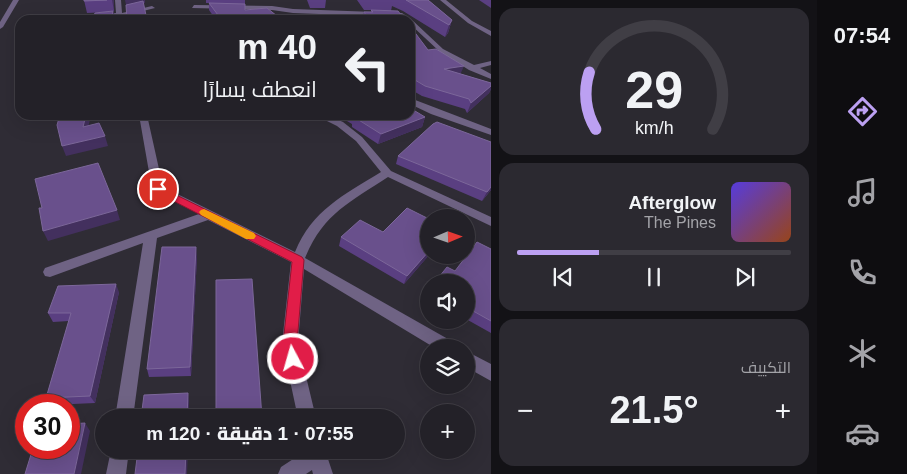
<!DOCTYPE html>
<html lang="ar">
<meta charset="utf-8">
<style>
:root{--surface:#232128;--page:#2b2930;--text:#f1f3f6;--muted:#a3a3a8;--line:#403e45;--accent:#bca0f2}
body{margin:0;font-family:Helvetica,Cairo,sans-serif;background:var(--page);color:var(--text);direction:rtl;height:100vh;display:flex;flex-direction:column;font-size:19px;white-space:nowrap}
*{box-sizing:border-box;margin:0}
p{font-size:16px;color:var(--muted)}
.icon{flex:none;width:28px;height:28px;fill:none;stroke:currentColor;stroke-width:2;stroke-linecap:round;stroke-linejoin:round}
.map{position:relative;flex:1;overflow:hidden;direction:ltr}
.panel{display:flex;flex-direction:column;gap:8px;padding:8px;background:#131216;width:326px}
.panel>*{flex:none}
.top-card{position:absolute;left:15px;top:15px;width:400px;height:105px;border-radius:15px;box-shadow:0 5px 20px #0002,0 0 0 1px var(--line);direction:rtl;background:#232128;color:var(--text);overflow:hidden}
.needle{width:32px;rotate:88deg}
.buttons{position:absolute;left:420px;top:209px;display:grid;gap:10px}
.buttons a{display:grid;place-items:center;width:55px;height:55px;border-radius:50%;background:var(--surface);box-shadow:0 5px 20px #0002,0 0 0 1px var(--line);font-size:25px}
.speed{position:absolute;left:15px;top:394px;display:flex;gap:10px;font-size:25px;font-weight:700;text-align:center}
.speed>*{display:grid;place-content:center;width:65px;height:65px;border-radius:50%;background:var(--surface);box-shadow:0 5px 20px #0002,0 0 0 1px var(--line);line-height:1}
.speed .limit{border:8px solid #d22;background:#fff;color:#111}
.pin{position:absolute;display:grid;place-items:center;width:42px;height:42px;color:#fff;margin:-21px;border:2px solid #fff;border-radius:50%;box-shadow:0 1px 5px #0007}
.me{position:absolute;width:55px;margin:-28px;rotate:354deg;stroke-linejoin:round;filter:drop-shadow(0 0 4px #0008)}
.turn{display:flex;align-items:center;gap:18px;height:105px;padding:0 15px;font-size:22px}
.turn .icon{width:65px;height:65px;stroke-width:2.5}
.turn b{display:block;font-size:35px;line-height:42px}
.big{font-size:38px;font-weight:800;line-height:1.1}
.panel .widget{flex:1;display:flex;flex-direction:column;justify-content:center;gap:8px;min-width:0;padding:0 18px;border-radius:15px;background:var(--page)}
.panel .dial{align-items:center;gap:0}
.dial svg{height:130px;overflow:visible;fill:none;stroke:var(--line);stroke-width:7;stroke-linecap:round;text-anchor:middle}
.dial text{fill:var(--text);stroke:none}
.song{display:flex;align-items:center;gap:15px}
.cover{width:60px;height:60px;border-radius:8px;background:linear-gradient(135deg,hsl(250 70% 55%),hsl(20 70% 35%))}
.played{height:5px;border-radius:2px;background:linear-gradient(90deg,var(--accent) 30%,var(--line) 30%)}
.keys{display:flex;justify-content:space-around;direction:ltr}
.heat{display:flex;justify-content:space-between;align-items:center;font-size:28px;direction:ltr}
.trip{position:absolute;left:95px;top:409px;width:310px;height:50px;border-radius:25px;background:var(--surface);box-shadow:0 5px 20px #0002,0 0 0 1px var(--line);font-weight:800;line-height:50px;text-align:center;direction:rtl}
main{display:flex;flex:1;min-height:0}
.menu{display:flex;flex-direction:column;width:90px;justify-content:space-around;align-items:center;background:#0e0d10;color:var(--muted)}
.menu .icon{width:35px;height:35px}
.menu .current{color:var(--accent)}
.menu b{font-size:22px;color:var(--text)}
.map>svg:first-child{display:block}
</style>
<main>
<nav class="menu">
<b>07:54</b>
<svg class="icon current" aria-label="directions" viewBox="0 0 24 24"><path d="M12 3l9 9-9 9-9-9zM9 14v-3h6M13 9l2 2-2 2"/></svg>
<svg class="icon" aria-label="music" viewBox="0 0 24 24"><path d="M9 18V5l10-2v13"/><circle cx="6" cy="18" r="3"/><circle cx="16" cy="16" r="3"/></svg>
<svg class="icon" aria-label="phone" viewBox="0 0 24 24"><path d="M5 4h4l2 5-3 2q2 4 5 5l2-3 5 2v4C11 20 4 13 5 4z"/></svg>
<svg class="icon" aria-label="climate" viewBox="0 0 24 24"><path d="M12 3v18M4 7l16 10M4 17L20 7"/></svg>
<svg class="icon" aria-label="car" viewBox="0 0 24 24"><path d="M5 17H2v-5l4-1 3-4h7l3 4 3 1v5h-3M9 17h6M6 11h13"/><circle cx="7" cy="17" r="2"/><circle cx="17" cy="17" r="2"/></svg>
</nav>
<section class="panel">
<div class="widget dial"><svg viewBox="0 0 100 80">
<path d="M14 69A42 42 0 1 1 86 69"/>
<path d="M14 69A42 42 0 0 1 10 34" stroke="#bca0f2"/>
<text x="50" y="56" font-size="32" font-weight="700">29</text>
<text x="50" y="72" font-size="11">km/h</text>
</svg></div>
<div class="widget">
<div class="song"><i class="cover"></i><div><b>Afterglow</b><p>The Pines</p></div></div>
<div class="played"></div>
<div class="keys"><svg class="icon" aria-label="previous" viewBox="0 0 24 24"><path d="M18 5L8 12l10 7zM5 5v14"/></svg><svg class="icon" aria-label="pause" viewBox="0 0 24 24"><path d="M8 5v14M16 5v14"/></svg><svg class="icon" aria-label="next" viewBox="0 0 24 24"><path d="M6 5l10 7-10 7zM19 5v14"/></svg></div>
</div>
<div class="widget"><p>التكييف</p>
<div class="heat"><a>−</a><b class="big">21.5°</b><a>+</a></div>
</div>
</section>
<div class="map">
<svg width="491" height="474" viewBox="0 0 491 474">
<rect width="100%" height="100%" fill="#2f2c35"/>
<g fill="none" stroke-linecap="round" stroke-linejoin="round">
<path fill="#6f6384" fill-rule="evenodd" d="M13 0H19L3 27 0 29V22Z
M115 0H121L122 13 152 6 155 8 123 16V20H117V17L80 20 67 19 116 13Z
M440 0H446L472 21 491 31V36L468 23Z
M194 5 272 6 293 9 402 13 411 19 443 49 474 65 491 61V65L480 68 491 74V79L469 70 439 51 410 24V20H405L400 17 293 13 272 10 192 8Z
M410 98 491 129V135L431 114 410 104Z
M139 115H147L163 187 295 252C312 210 344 195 381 172L356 141 337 126 315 115H327L343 122 362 137 391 171 491 217V226L388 177C350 202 323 214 305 258L455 343 457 348H435L304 269 298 343 316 418H298L282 343 291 262 208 220 157 238 133 418H115L143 243 50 277 45 276 43 272 45 268 199 214 152 189Z
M466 351 491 364V381L466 367Z
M111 450H129L126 474H106Z
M307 450H325L333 474H313L312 470 306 474H278L281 467Z"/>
</g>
<path fill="#5a3f81" d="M84 0H114V11H113L115 19 110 12 87 13Z
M206 0H245V10L282 20H216L209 10V3H206Z
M307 0H326L325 8H310Z
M357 0H428L452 20 448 33 445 37 403 11 392 6 391 11 405 20H362L364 12H371V10H364Z
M479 0H491V8Z
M410 26 428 50 461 74 491 83V89L489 93 467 113 465 109 422 96 410 89Z
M337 115H410L425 117 422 127 378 144 352 127V124Z
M491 142V190L482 201 396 164 398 156Z
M429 219V255L404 284 339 246 341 237 383 232Z
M491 249V333L466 319V282L455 271Z
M197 256 191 376 149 377 147 369Z
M119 292 95 403 51 405 46 398 69 321 53 322 48 313Z"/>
<path fill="#43305e" d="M112 0H114V11Z
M125 0H145V3L127 10Z
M113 11 114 20H111Z
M231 18V20H221V19Z
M452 20 448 33 445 37 449 25Z
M464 66 460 75 444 69Z
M491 86V89L489 93 467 113 471 103Z
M86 115H91L86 137 83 127Z
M425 117 422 127 378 144 381 134Z
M105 136 108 146 66 156 62 146Z
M491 187V190L482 201 487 192Z
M117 210 120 220 48 241 43 231Z
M196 247 197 256 191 376 190 367Z
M429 251V255L404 284 407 276Z
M116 284 119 292 95 403 90 396Z
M188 393 189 401V418H187Z
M85 423 90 431 81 474H74Z
M186 450H188L187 474H185Z"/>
<path fill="#69508c" stroke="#7c679a" d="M84 0H107L84 1Z
M406 0H428L452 20 449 25Z
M143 1 147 20H127L126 5Z
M209 3 245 4V10L267 8 282 20H234L231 18 221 19Z
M371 10 398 11 405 20H369L364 12H373Z
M113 11 111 20H92L95 13Z
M410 26 428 50 436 49 464 66 444 69 491 83V86L471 103 469 99 425 86 410 77Z
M410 108 425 117 381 134 354 117 356 116 355 115H410Z
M60 115H86L83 127 99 123 105 136 62 146 57 125Z
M437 122 491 142V187L487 192 398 156 433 124Z
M98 163 117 210 43 231 39 208H42L35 179Z
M407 208 429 219V251L407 276 341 237 360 220 383 232Z
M477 242 491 249V321L466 307V282H435L447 267 455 271Z
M162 247H196L190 367 147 369Z
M252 279 262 418H216V280Z
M116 284 90 396 46 398 71 313H48L58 286Z
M188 393 187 418H141L144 395Z
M85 423 74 474H25L33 448H69V424Z
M138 450H186L185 474H135Z"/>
<path fill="#e11d48" stroke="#92132f" d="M158 186 302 257 304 260 297 343 301 359 298 364 293 366 288 364 283 343 292 262 154 191 153 189Z"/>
<path fill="#f59e0b" d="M204 209 254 233 256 236 254 239H246L201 215 199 212 201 210Z"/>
</svg>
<div class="buttons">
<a><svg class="needle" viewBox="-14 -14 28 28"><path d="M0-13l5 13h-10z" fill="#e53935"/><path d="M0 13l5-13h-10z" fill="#a3a3a8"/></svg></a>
<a><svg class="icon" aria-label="sound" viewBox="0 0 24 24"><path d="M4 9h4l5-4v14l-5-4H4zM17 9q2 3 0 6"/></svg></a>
<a><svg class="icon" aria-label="layers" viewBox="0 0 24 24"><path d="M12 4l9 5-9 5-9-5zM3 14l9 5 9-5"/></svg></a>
<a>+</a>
</div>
<div class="speed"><div class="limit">30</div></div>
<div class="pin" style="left:158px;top:189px;background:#d93025"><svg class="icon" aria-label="arrive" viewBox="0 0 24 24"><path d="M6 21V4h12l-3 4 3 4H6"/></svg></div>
<svg class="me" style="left:293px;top:359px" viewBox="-20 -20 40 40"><circle r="17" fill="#e11d48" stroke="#fff" stroke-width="3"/><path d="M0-11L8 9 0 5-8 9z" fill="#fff"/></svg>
<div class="trip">07:55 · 1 دقيقة · 120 m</div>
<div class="top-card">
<div class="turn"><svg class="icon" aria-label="left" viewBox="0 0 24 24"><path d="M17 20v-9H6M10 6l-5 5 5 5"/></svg><div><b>40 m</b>انعطف يسارًا</div></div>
</div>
</div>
</main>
